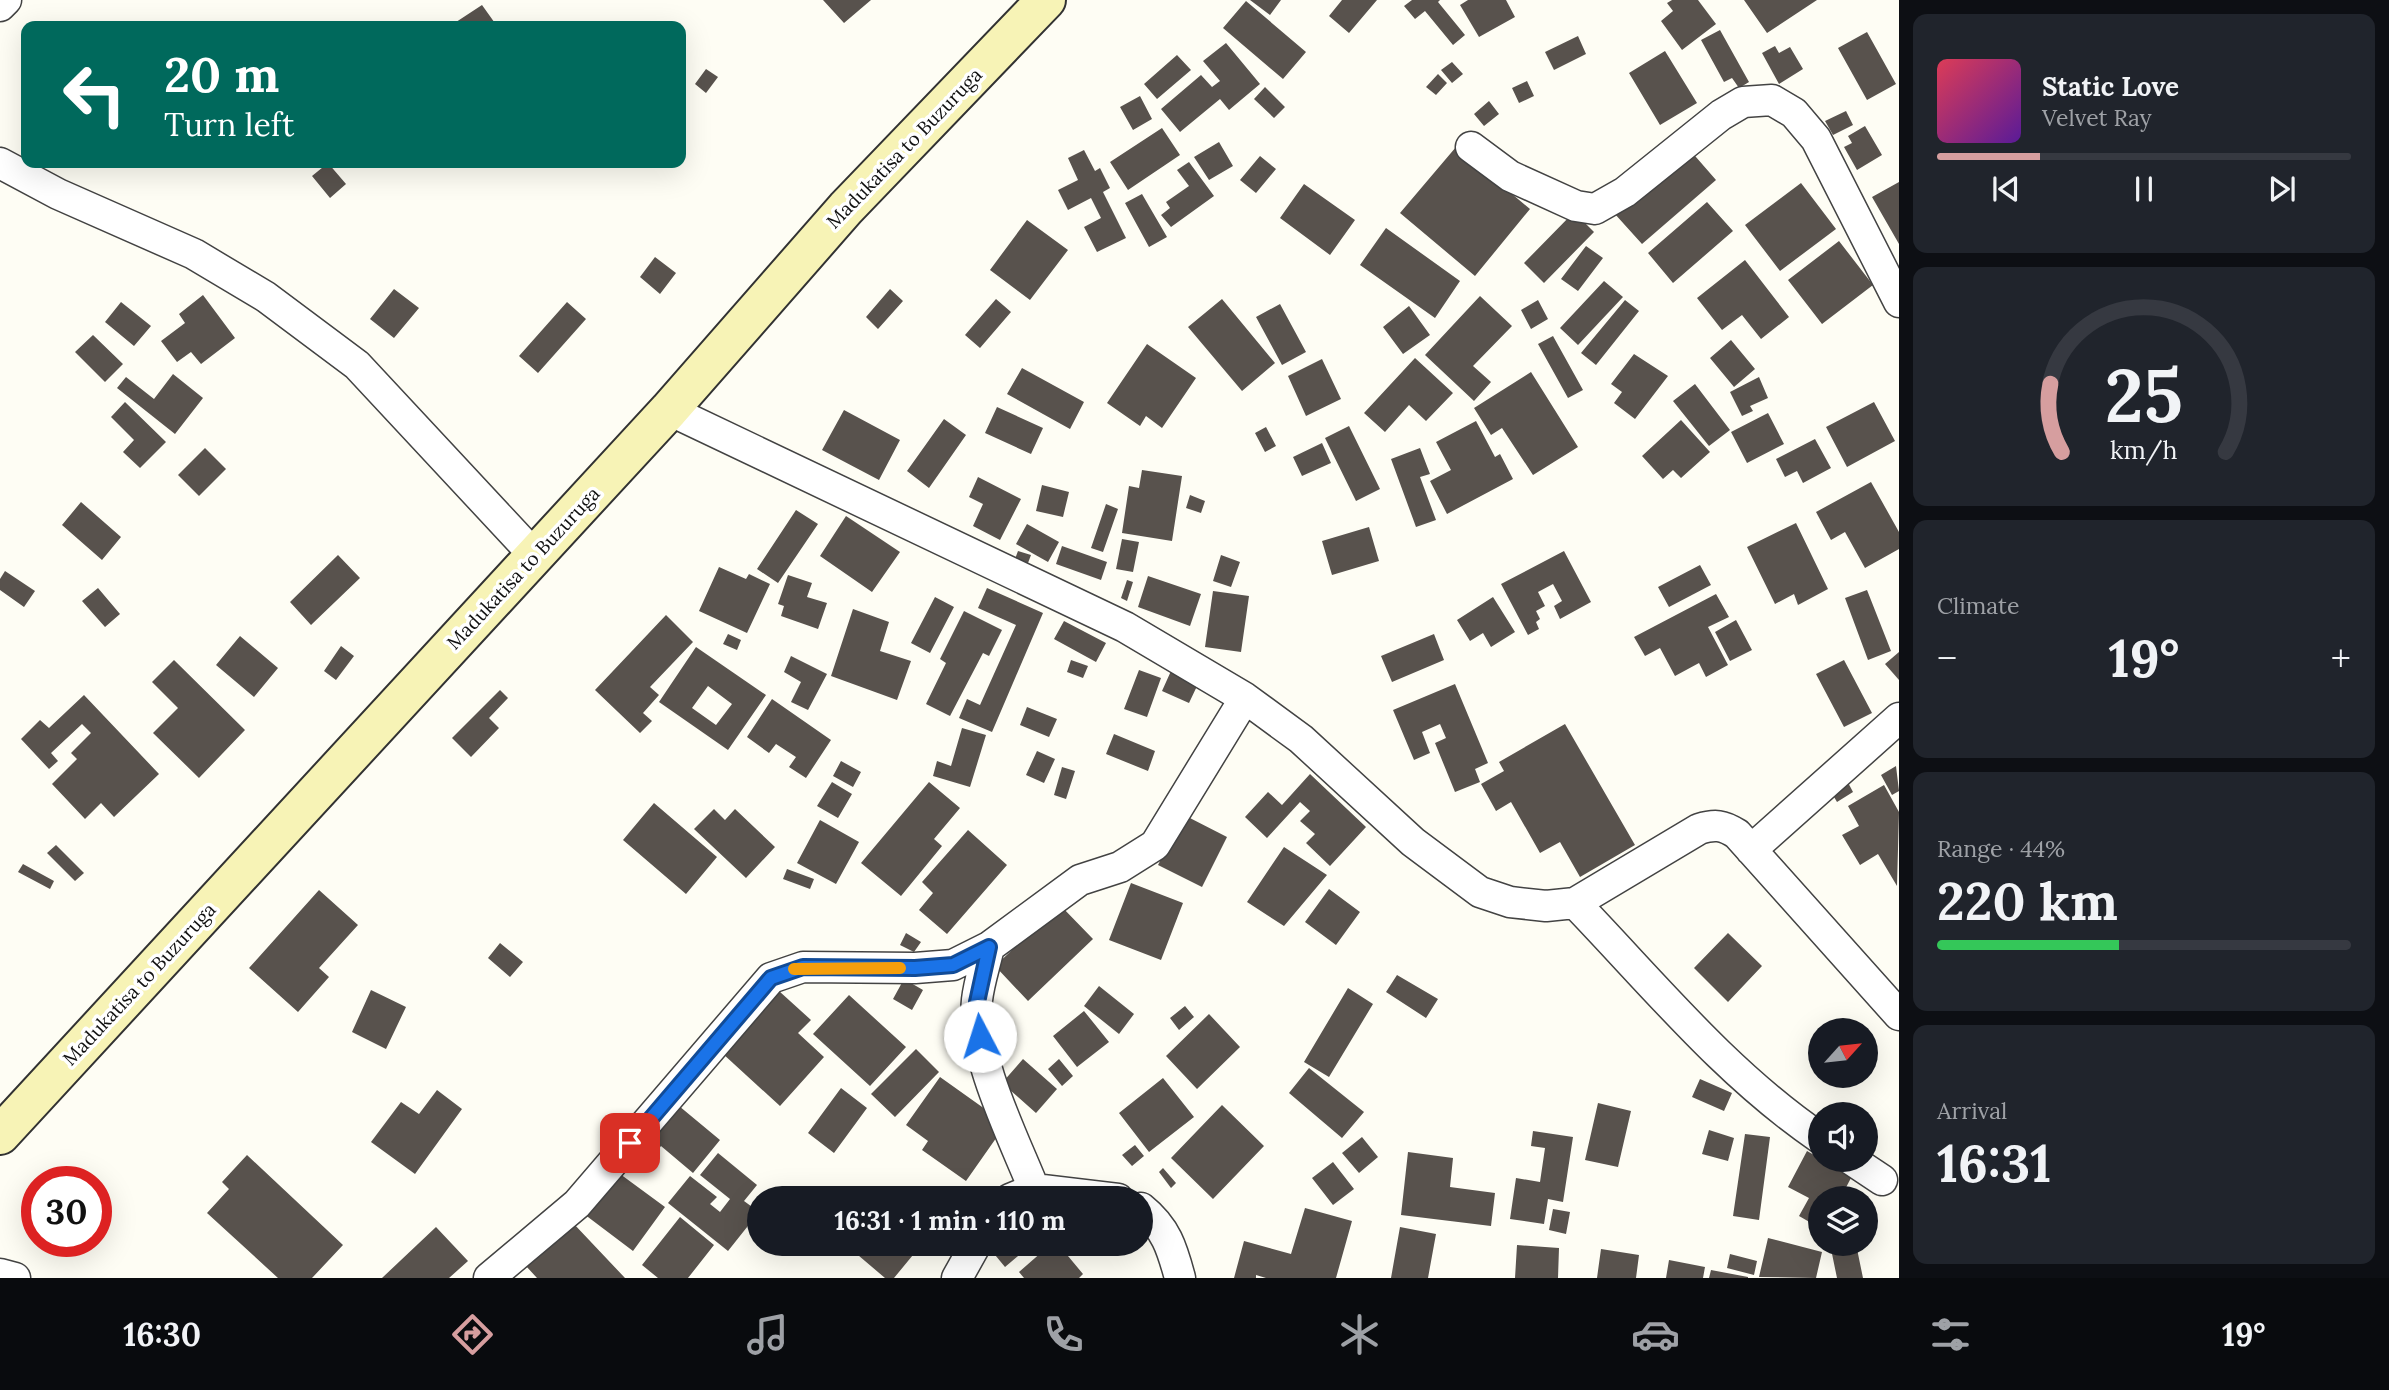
<!DOCTYPE html>
<meta charset="utf-8">
<style>
:root{--surface:#171b24;--page:#20242c;--text:#f1f3f6;--muted:#9ea1a6;--line:#363941;--accent:#d69e9f}
body{margin:0;font-family:Lora,serif;background:var(--page);color:var(--text);height:100vh;display:flex;flex-direction:column;font-size:26px;white-space:nowrap}
*{box-sizing:border-box;margin:0}
p{font-size:23px;color:var(--muted)}
.icon{flex:none;width:38px;height:38px;fill:none;stroke:currentColor;stroke-width:2;stroke-linecap:round;stroke-linejoin:round}
.map{position:relative;flex:1;overflow:hidden}
.drawer{display:flex;flex-direction:column;gap:14px;padding:14px;background:#0d0f14;width:490px}
.drawer>*{flex:none}
.banner{position:absolute;left:21px;top:21px;width:665px;height:147px;border-radius:14px;box-shadow:0 7px 28px #0002;background:#00695c;color:#fff;overflow:hidden}
.needle{width:46px;rotate:63deg}
.buttons{position:absolute;left:1808px;top:1018px;display:grid;gap:14px}
.buttons a{display:grid;place-items:center;width:70px;height:70px;border-radius:50%;background:var(--surface);box-shadow:0 7px 28px #0002;font-size:35px}
.speed{position:absolute;left:21px;top:1166px;display:flex;gap:14px;font-size:35px;font-weight:700;text-align:center}
.speed>*{display:grid;place-content:center;width:91px;height:91px;border-radius:50%;background:var(--surface);box-shadow:0 7px 28px #0002;line-height:1}
.speed .limit{border:10px solid #d22;background:#fff;color:#111}
.pin{position:absolute;display:grid;place-items:center;width:60px;height:60px;color:#fff;margin:-30px;border-radius:14px;box-shadow:0 4px 10px #0006}
.me{position:absolute;width:77px;margin:-38px;rotate:355deg;stroke-linejoin:round;filter:drop-shadow(0 0 5px #0008)}
.turn{display:flex;align-items:center;gap:24px;height:147px;padding:0 28px;font-size:32px}
.turn .icon{width:91px;height:91px;stroke-width:2.5}
.turn b{display:block;font-size:49px;line-height:60px}
.big{font-size:52px;font-weight:700;line-height:1.1}
.drawer .card{flex:1;display:flex;flex-direction:column;justify-content:center;gap:10px;min-width:0;padding:0 24px;border-radius:14px;background:var(--page)}
.drawer .dial{align-items:center;gap:0}
.dial svg{height:182px;overflow:visible;fill:none;stroke:var(--line);stroke-width:7;stroke-linecap:round;text-anchor:middle}
.dial text{fill:var(--text);stroke:none}
.song{display:flex;align-items:center;gap:21px}
.cover{width:84px;height:84px;border-radius:10px;background:linear-gradient(135deg,hsl(350 70% 55%),hsl(270 70% 35%))}
.played{height:7px;border-radius:4px;background:linear-gradient(90deg,var(--accent) 25%,var(--line) 25%)}
.keys{display:flex;justify-content:space-around;direction:ltr}
.heat{display:flex;justify-content:space-between;align-items:center;font-size:38px;direction:ltr}
.charge{height:10px;border-radius:5px;background:linear-gradient(90deg,#34c759 44%,var(--line) 0)}
.trip{position:absolute;left:747px;top:1186px;width:406px;height:70px;border-radius:35px;background:var(--surface);box-shadow:0 7px 28px #0002;font-weight:700;line-height:70px;text-align:center}
.tabs{display:flex;height:112px;justify-content:space-around;align-items:center;background:#090b0e;color:var(--muted)}
.tabs .icon{width:49px;height:49px}
.tabs .selected{color:var(--accent)}
.tabs b{font-size:32px;color:var(--text)}
main{display:flex;flex:1;min-height:0}
.map>svg:first-child{display:block}
</style>
<main>
<div class="map">
<svg width="1899" height="1278" viewBox="0 0 1899 1278">
<rect width="100%" height="100%" fill="#fefdf4"/>
<path fill="#58524d" fill-rule="evenodd" d="M823 0H871L844 23Z
M1250 0H1281L1270 15Z
M1342 0H1377L1349 33 1329 16Z
M1412 0H1440L1438 2 1465 35 1453 45 1425 11 1415 19 1404 6Z
M1468 0H1506L1515 17 1479 37 1460 5Z
M1672 0H1698L1716 24 1682 50 1661 21 1673 11 1667 3Z
M1744 0H1817L1767 33Z
M1246 1 1306 52 1283 79 1223 28Z
M482 5 497 26H450Z
M1720 30 1749 82 1739 88 1732 78 1724 82 1701 40Z
M1867 32 1896 84 1867 100 1838 48Z
M1578 36 1586 54 1554 70 1545 52Z
M1226 43 1260 84 1229 110 1220 99 1180 132 1161 109 1201 75 1212 87 1220 81 1203 61Z
M1775 46 1779 53 1790 47 1803 69 1779 84 1762 53Z
M1665 51 1697 103 1660 125 1629 73Z
M1177 55 1191 70 1157 99 1144 84Z
M1452 62 1463 74 1452 83 1441 70Z
M706 69 718 77 706 93 695 84Z
M1438 74 1447 83 1436 95 1426 87Z
M1527 81 1534 96 1519 103 1512 88Z
M1265 87 1285 107 1274 118 1254 99Z
M1140 96 1152 119 1133 130 1120 107Z
M1489 101 1499 114 1484 126 1474 114Z
M1846 111 1853 125 1833 135 1825 121Z
M1865 126 1882 155 1857 170 1844 147 1852 143 1848 136Z
M1162 128 1180 155 1128 190 1110 162Z
M1219 142 1233 166 1209 180 1194 157Z
M1456 147 1530 209 1475 276 1400 213Z
M1689 149 1716 180 1642 244 1614 213Z
M1084 150 1095 171 1100 168 1110 188 1103 192 1126 238 1097 252 1084 227 1101 218 1091 198 1068 210 1058 190 1078 180 1068 158Z
M1260 156 1276 169 1256 193 1240 180Z
M1189 162 1214 196 1171 227 1161 215 1170 208 1166 202 1189 186 1177 170Z
M328 163 346 184 330 198 312 176Z
M1899 182V244L1872 197Z
M1801 183 1836 229 1780 271 1745 225Z
M1304 184 1355 220 1330 255 1280 218Z
M1142 194 1167 237 1149 247 1125 203Z
M1707 202 1733 231 1673 283 1648 253Z
M1574 212 1594 232 1544 283 1524 263Z
M1027 220 1068 250 1030 300 990 270Z
M1386 228 1460 281 1435 318 1360 265Z
M1839 241 1873 285 1822 324 1788 280Z
M1586 246 1603 258 1578 291 1561 279Z
M655 257 676 273 660 294 640 277Z
M1745 260 1789 317 1761 339 1742 315 1722 330 1697 298Z
M1604 281 1623 297 1578 345 1560 328Z
M394 289 419 308 394 338 370 319Z
M890 289 903 301 878 329 866 317Z
M203 295 235 338 201 364 191 352 177 362 161 341 185 323 179 314Z
M1480 296 1512 326 1473 366 1491 382 1474 401 1425 355Z
M996 299 1011 312 980 348 965 335Z
M1222 299 1275 363 1242 391 1188 327Z
M1538 300 1548 319 1531 329 1521 310Z
M1625 300 1639 311 1596 365 1581 353Z
M121 302 151 326 134 346 105 322Z
M567 302 586 319 538 373 519 356Z
M1280 304 1306 352 1282 365 1256 317Z
M1409 306 1430 335 1403 354 1383 327Z
M93 335 123 364 105 382 75 352Z
M1553 336 1583 390 1568 398 1538 344Z
M1731 340 1755 369 1734 387 1710 358Z
M1147 344 1196 378 1162 428 1146 416 1140 426 1107 403Z
M1634 354 1668 376 1635 419 1614 403 1622 392 1611 384Z
M1415 358 1453 393 1426 421 1409 405 1385 432 1364 413Z
M1322 359 1341 399 1306 416 1288 376Z
M1022 368 1084 402 1070 429 1007 394Z
M1531 372 1578 447 1533 475 1502 428 1491 435 1474 408Z
M173 374 203 398 175 434 117 388 126 377 154 399Z
M1759 377 1768 398 1750 406 1753 411 1742 416 1730 392Z
M1695 384 1730 430 1709 446 1673 401Z
M125 402 166 442 140 468 123 452 134 440 111 417Z
M1874 402 1895 441 1847 467 1826 427Z
M997 407 1043 428 1031 454 985 433Z
M844 410 900 440 879 480 822 450Z
M1768 413 1784 444 1747 463 1731 432Z
M944 419 966 435 929 488 907 471Z
M1681 420 1710 452 1681 478 1673 470 1663 479 1642 456Z
M1476 421 1495 457 1500 454 1513 479 1447 514 1430 481 1451 470 1436 442Z
M1349 426 1380 489 1356 501 1325 438Z
M1266 427 1276 446 1265 452 1255 433Z
M1815 439 1831 468 1803 483 1797 471 1785 477 1776 459Z
M1322 443 1331 463 1302 476 1293 457Z
M205 448 226 469 199 496 178 475Z
M1420 448 1430 474 1420 477 1436 520 1416 527 1391 459Z
M1142 470 1182 476 1172 541 1122 533 1129 486 1139 488Z
M978 477 1021 499 1000 540 973 526 983 504 969 497Z
M1871 482 1899 532V549L1865 568 1845 532 1831 540 1816 512Z
M1042 485 1069 492 1063 517 1036 511Z
M1190 495 1205 501 1201 513 1186 508Z
M81 502 121 537 102 560 62 525Z
M1106 504 1118 509 1103 552 1091 548Z
M796 510 818 524 778 583 757 569Z
M846 516 900 552 872 592 820 556Z
M1796 523 1828 589 1798 605 1794 594 1775 604 1747 547Z
M1027 524 1059 542 1048 562 1016 544Z
M1369 527 1379 561 1332 575 1322 541Z
M1122 539 1139 542 1133 572 1116 569Z
M1062 546 1107 562 1101 580 1056 564Z
M1018 551 1031 555 1028 563 1015 559Z
M1564 551 1591 602 1560 619 1554 606 1562 601 1553 584 1538 592 1545 606 1536 611 1540 619 1536 622 1539 629 1528 635 1501 584Z
M338 555 360 578 311 625 290 602Z
M1221 555 1240 562 1231 587 1213 581Z
M1700 565 1711 585 1669 607 1658 587Z
M719 567 746 579 749 574 770 584 747 633 699 611Z
M5 571 35 591 24 607 0 590V579Z
M788 575 812 583 807 597 827 603 818 629 781 616 784 606 778 604Z
M1148 576 1201 594 1190 626 1138 607Z
M1127 580 1133 582 1127 601 1121 598Z
M98 588 120 614 105 627 82 601Z
M987 588 1043 613 992 732 959 718 967 699 980 705 1016 625 978 608Z
M1867 590 1891 651 1868 660 1845 598Z
M1213 591 1249 596 1241 652 1205 647Z
M1716 594 1729 617 1708 627 1728 665 1706 677 1699 663 1675 676 1660 648 1645 656 1634 637Z
M935 597 954 607 930 653 911 643Z
M1493 597 1515 632 1491 647 1483 633 1470 641 1457 620Z
M853 609 889 622 880 651 911 661 897 700 831 676Z
M964 611 1002 630 989 656 983 653 950 716 926 704 946 663 940 659Z
M666 615 693 642 650 687 659 695 643 713 652 721 640 733 595 690Z
M1736 620 1752 650 1730 661 1715 632Z
M1064 621 1106 643 1096 662 1054 639Z
M728 634 741 640 737 650 723 644Z
M1434 634 1444 660 1392 682 1381 656Z
M240 636 278 668 254 697 216 665Z
M341 646 354 656 336 680 324 671Z
M696 647 766 695 728 750 659 702ZM708 686 732 704 716 725 692 708Z
M1899 652V680L1885 664Z
M791 656 827 674 808 710 791 702 801 682 784 672Z
M174 660 245 730 199 778 153 733 178 708 152 682Z
M1071 660 1088 666 1083 678 1067 672Z
M1844 660 1872 713 1844 727 1816 674Z
M1139 670 1161 678 1147 717 1124 709Z
M1171 671 1198 684 1189 703 1162 691Z
M1455 684 1488 763 1475 769 1480 782 1455 792 1435 743 1446 738 1440 724 1422 732 1430 753 1414 760 1393 710Z
M500 690 508 698 489 718 499 728 471 757 452 738Z
M84 695 159 774 114 817 101 803 85 819 52 784 77 759 71 753 91 733 82 724 51 753 58 761 49 769 21 739 40 720 49 728Z
M772 699 831 740 806 778 789 767 796 757 776 744 769 753 747 737Z
M1027 707 1057 719 1049 737 1020 725Z
M1565 724 1635 845 1580 877 1560 842 1540 853 1511 802 1496 811 1481 784 1504 771 1499 762Z
M962 728 986 735 970 787 933 776 937 761 951 766Z
M1114 734 1155 751 1148 771 1106 754Z
M1037 751 1055 759 1044 783 1026 775Z
M841 761 861 772 853 787 833 776Z
M1896 766 1899 791 1892 795 1881 775Z
M1062 767 1075 771 1066 799 1054 795Z
M1310 774 1366 827 1330 866 1306 843 1315 834 1300 821 1310 811 1300 802 1267 838 1245 817 1268 792 1282 805Z
M1844 775 1853 792 1837 802 1827 785Z
M832 782 852 794 838 818 817 806Z
M929 782 960 808 934 839 942 846 901 896 861 863Z
M1884 785 1899 812 1897 886 1878 854 1860 865 1842 835 1859 826 1848 806Z
M654 803 717 857 686 894 623 840Z
M714 809 725 820 735 809 775 847 746 878 694 829Z
M1184 815 1227 837 1202 887 1158 865Z
M820 820 859 842 836 884 797 863Z
M968 830 1007 865 947 934 919 910 933 893 922 882Z
M56 845 84 873 75 881 47 853Z
M1284 847 1327 875 1284 926 1247 902Z
M23 864 54 881 50 889 18 872Z
M787 869 814 879 810 889 783 879Z
M1131 883 1183 903 1161 960 1109 940Z
M1329 889 1360 912 1336 945 1305 922Z
M319 890 358 925 319 968 329 977 298 1012 249 968Z
M1060 905 1093 939 1028 1001 995 966Z
M906 933 921 942 914 952 900 945Z
M1728 933 1762 966 1728 1002 1694 968Z
M500 943 523 962 510 977 488 958Z
M1397 975 1438 999 1426 1018 1386 992Z
M904 979 923 990 912 1010 893 999Z
M1099 986 1134 1014 1119 1034 1084 1006Z
M1348 988 1373 1004 1329 1077 1304 1062Z
M371 990 406 1007 386 1049 352 1032Z
M779 991 811 1020 798 1033 824 1057 780 1106 722 1053Z
M849 995 906 1047 870 1086 813 1034Z
M1185 1006 1194 1017 1179 1030 1170 1018Z
M1084 1011 1109 1042 1077 1067 1053 1036Z
M1209 1014 1240 1047 1197 1089 1166 1056Z
M916 1049 939 1072 895 1117 871 1094Z
M1023 1059 1057 1089 1036 1113 1002 1083Z
M1059 1059 1073 1076 1062 1086 1048 1069Z
M1309 1068 1364 1112 1342 1138 1289 1093Z
M940 1077 1006 1124 966 1181 922 1150 928 1141 906 1125Z
M1163 1078 1194 1117 1149 1152 1119 1113Z
M1700 1079 1732 1093 1724 1111 1692 1097Z
M841 1088 867 1108 834 1153 808 1133Z
M437 1090 462 1109 415 1174 371 1142 401 1102 419 1114Z
M673 1101 720 1140 693 1173 661 1146 651 1159 636 1146Z
M1598 1103 1631 1111 1618 1167 1585 1160Z
M1222 1105 1264 1146 1213 1199 1171 1158Z
M1709 1130 1734 1138 1728 1161 1702 1154Z
M1533 1131 1573 1137 1563 1202 1548 1199 1544 1224 1510 1219 1516 1178 1540 1182 1545 1148 1531 1146Z
M1745 1134 1770 1137 1759 1220 1733 1216Z
M1362 1137 1378 1157 1359 1173 1342 1153Z
M1135 1145 1144 1156 1132 1166 1122 1155Z
M1807 1151 1852 1176 1840 1199H1820V1228L1799 1216 1809 1198 1788 1187Z
M1408 1152 1453 1158 1450 1187 1495 1193 1491 1226 1401 1215Z
M718 1153 757 1185 744 1201 759 1212 728 1251 668 1203 690 1176 717 1197 710 1204 720 1212 730 1199 700 1175Z
M247 1155 343 1245 312 1278H278L207 1213 229 1189 222 1182Z
M1333 1162 1354 1189 1333 1205 1312 1178Z
M1163 1168 1176 1183 1171 1188 1159 1172Z
M616 1171 665 1207 633 1251 584 1214Z
M841 1189 859 1199H836Z
M1305 1208 1352 1221 1336 1278H1266L1256 1275V1278H1234L1244 1241 1291 1254Z
M1553 1209 1570 1212 1566 1234 1549 1230Z
M680 1217 714 1245 688 1278H658L642 1265Z
M573 1223 625 1278H537L526 1266Z
M436 1227 468 1261 449 1278H382Z
M1400 1227 1436 1234 1428 1278H1391Z
M1768 1238 1822 1252 1816 1278 1759 1277Z
M845 1244H922L894 1278H885Z
M986 1244H1032L1005 1267Z
M1051 1244H1058L1083 1274 1079 1278H1024L1019 1272Z
M1830 1244H1856L1863 1278H1837Z
M1517 1245 1559 1248 1558 1278H1515Z
M1601 1249 1639 1255 1636 1278H1597Z
M1730 1254 1757 1261 1754 1275 1727 1268Z
M1669 1260 1705 1267 1703 1278H1666Z
M1711 1270 1748 1277V1278H1709Z"/>
<g fill="none" stroke-linecap="round" stroke-linejoin="round">
<g stroke="#434343" stroke-width="33">
<path id="minor" d="M0 6 6 0
M1471 147 1510 176 1576 206 1595 209 1625 192 1721 115 1743 102 1772 100 1794 113 1816 139 1899 302
M0 163 58 194 194 254 266 297 357 365 534 555
M669 410 1125 627 1245 698 1301 739 1413 842 1480 892 1510 902 1546 906 1575 903 1699 829C1715 824 1723 825 1737 834L1899 1015
M1751 850 1899 718
M1575 903C1653 984 1726 1074 1820 1138
M989 947C985 965 979 982 977 1000 971 1054 1014 1139 1034 1189
M1852 1160 1882 1180
M1010 1199 1034 1189 1118 1199
M1141 1208C1166 1228 1172 1248 1180 1278
M0 1274 15 1278
M489 1278 577 1204 771 978 803 967 915 968 953 965 989 947 1080 880 1120 867 1155 845 1245 698
M957 1278 976 1244"/>
</g>
<g stroke="#323232" stroke-width="42">
<path id="secondary" d="M0 1135 669 410 846 208 1046 0"/>
</g>
<use href="#minor" stroke="#fff" stroke-width="30"/>
<use href="#secondary" stroke="#f7f3b6" stroke-width="38"/>
</g>
<g fill="none" stroke-linecap="round" stroke-linejoin="round">
<g stroke="#114b97" stroke-width="18">
<path id="route" d="M630 1143 771 978 803 967 915 968 953 965 989 947 977 1002 980 1036"/>
</g>
<use href="#route" stroke="#1a73e8" stroke-width="12"/>
<path stroke="#f59e0b" stroke-width="12" d="M794 969 900 968"/>
</g>
<g text-anchor="middle" dominant-baseline="central" stroke-width="7" stroke-linejoin="round" paint-order="stroke">
<g font-size="19" fill="#101010" stroke="#fff">
<text transform="translate(904 148) rotate(-46)">Madukatisa to Buzuruga</text>
<text transform="translate(523 568) rotate(-47)">Madukatisa to Buzuruga</text>
<text transform="translate(139 984) rotate(-47)">Madukatisa to Buzuruga</text>
</g>
</g>
</svg>
<div class="buttons">
<a><svg class="needle" viewBox="-14 -14 28 28"><path d="M0-13l5 13h-10z" fill="#e53935"/><path d="M0 13l5-13h-10z" fill="#9ea1a6"/></svg></a>
<a><svg class="icon" aria-label="sound" viewBox="0 0 24 24"><path d="M4 9h4l5-4v14l-5-4H4zM17 9q2 3 0 6"/></svg></a>
<a><svg class="icon" aria-label="layers" viewBox="0 0 24 24"><path d="M12 4l9 5-9 5-9-5zM3 14l9 5 9-5"/></svg></a>
</div>
<div class="speed"><div class="limit">30</div></div>
<div class="pin" style="left:630px;top:1143px;background:#d93025"><svg class="icon" aria-label="arrive" viewBox="0 0 24 24"><path d="M6 21V4h12l-3 4 3 4H6"/></svg></div>
<svg class="me" style="left:980px;top:1036px" viewBox="-20 -20 40 40"><circle r="19" fill="#fff"/><path d="M0-13L10 11 0 6-10 11z" fill="#1a73e8"/></svg>
<div class="trip">16:31 · 1 min · 110 m</div>
<div class="banner">
<div class="turn"><svg class="icon" aria-label="left" viewBox="0 0 24 24"><path d="M17 20v-9H6M10 6l-5 5 5 5"/></svg><div><b>20 m</b>Turn left</div></div>
</div>
</div>
<section class="drawer">
<div class="card">
<div class="song"><i class="cover"></i><div><b>Static Love</b><p>Velvet Ray</p></div></div>
<div class="played"></div>
<div class="keys"><svg class="icon" aria-label="previous" viewBox="0 0 24 24"><path d="M18 5L8 12l10 7zM5 5v14"/></svg><svg class="icon" aria-label="pause" viewBox="0 0 24 24"><path d="M8 5v14M16 5v14"/></svg><svg class="icon" aria-label="next" viewBox="0 0 24 24"><path d="M6 5l10 7-10 7zM19 5v14"/></svg></div>
</div>
<div class="card dial"><svg viewBox="0 0 100 80">
<path d="M14 69A42 42 0 1 1 86 69"/>
<path d="M14 69A42 42 0 0 1 9 39" stroke="#d69e9f"/>
<text x="50" y="56" font-size="32" font-weight="700">25</text>
<text x="50" y="72" font-size="11">km/h</text>
</svg></div>
<div class="card"><p>Climate</p>
<div class="heat"><a>−</a><b class="big">19°</b><a>+</a></div>
</div>
<div class="card"><p>Range · 44%</p><b class="big">220 km</b><div class="charge"></div></div>
<div class="card"><p>Arrival</p><b class="big">16:31</b></div>
</section>
</main>
<nav class="tabs">
<b>16:30</b>
<svg class="icon selected" aria-label="directions" viewBox="0 0 24 24"><path d="M12 3l9 9-9 9-9-9zM9 14v-3h6M13 9l2 2-2 2"/></svg>
<svg class="icon" aria-label="music" viewBox="0 0 24 24"><path d="M9 18V5l10-2v13"/><circle cx="6" cy="18" r="3"/><circle cx="16" cy="16" r="3"/></svg>
<svg class="icon" aria-label="phone" viewBox="0 0 24 24"><path d="M5 4h4l2 5-3 2q2 4 5 5l2-3 5 2v4C11 20 4 13 5 4z"/></svg>
<svg class="icon" aria-label="climate" viewBox="0 0 24 24"><path d="M12 3v18M4 7l16 10M4 17L20 7"/></svg>
<svg class="icon" aria-label="car" viewBox="0 0 24 24"><path d="M5 17H2v-5l4-1 3-4h7l3 4 3 1v5h-3M9 17h6M6 11h13"/><circle cx="7" cy="17" r="2"/><circle cx="17" cy="17" r="2"/></svg>
<svg class="icon" aria-label="filters" viewBox="0 0 24 24"><path d="M4 7h16M4 17h16"/><circle cx="9" cy="7" r="2"/><circle cx="15" cy="17" r="2"/></svg>
<b>19°</b>
</nav>
